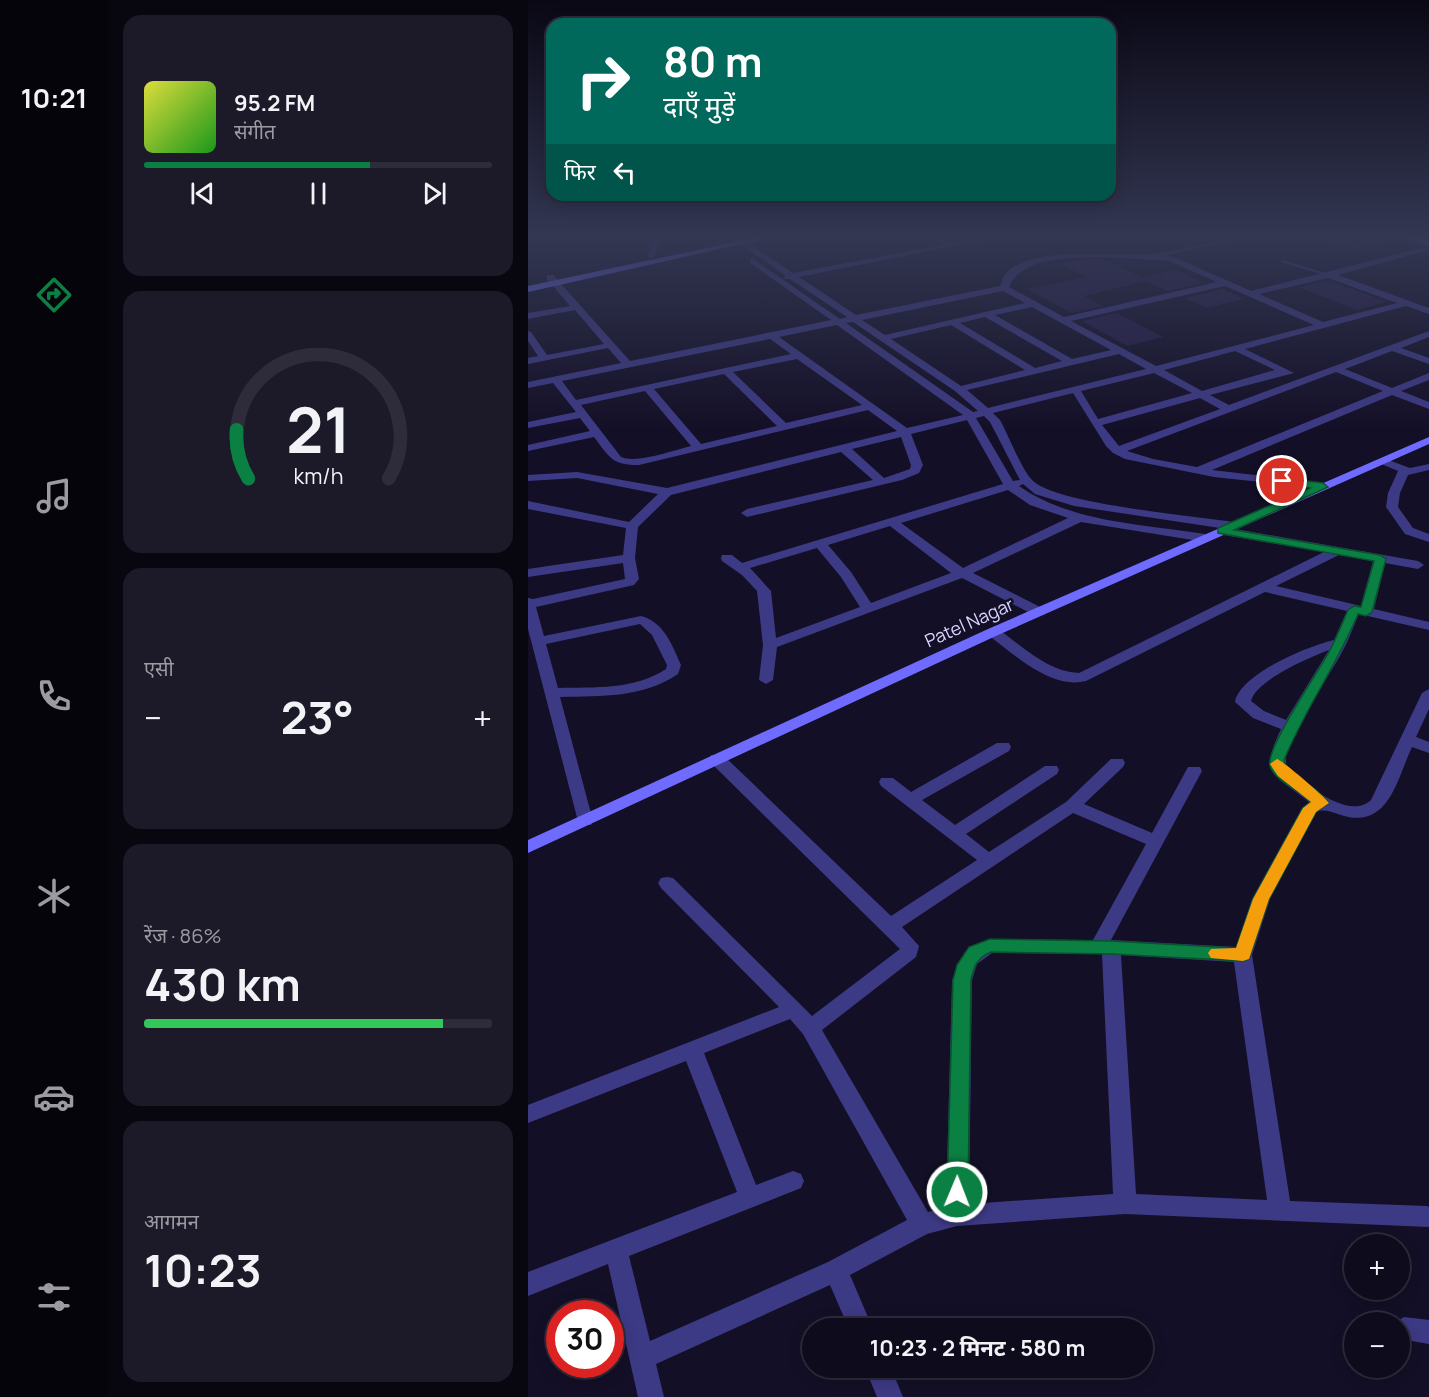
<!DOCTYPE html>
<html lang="hi">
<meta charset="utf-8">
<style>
:root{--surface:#0e0b1c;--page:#1c1929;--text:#f1f3f6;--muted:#9b9ba3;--line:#2e2b3b;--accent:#0b8043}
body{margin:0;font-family:Manrope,"Noto Sans Devanagari",sans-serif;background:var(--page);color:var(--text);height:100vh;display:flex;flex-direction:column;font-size:22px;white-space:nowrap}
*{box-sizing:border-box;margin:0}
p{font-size:20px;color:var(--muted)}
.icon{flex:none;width:33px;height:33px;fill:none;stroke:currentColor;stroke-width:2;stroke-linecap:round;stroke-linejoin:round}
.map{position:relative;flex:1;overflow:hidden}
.side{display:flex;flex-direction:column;gap:15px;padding:15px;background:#08060f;width:420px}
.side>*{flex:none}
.hud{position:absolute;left:18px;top:18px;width:570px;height:183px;border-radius:18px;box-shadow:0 3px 15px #0003,0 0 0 2px var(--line);background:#00695c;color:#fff;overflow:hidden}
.buttons{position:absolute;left:816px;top:1234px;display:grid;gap:12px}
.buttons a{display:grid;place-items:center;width:66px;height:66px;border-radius:50%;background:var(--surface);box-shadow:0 3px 15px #0003,0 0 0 2px var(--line);font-size:30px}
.speed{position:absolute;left:18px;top:1300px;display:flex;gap:12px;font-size:30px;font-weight:700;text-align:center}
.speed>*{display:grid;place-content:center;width:78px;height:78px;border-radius:50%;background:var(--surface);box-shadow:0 3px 15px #0003,0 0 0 2px var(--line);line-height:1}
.speed .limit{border:9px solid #d22;background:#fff;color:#111}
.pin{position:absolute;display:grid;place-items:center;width:51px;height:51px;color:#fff;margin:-26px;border:3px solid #fff;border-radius:50%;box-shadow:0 2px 6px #0007}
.me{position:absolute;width:66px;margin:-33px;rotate:1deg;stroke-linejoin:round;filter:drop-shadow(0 0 4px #0008)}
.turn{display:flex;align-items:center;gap:21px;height:126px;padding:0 18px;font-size:27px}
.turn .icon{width:78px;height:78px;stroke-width:2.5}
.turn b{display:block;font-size:42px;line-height:51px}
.then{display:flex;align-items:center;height:57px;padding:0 18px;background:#0003;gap:12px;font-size:22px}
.big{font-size:45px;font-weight:700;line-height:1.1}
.side .tile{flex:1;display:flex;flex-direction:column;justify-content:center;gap:9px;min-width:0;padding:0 21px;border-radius:18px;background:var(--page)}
.side .dial{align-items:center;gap:0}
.dial svg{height:156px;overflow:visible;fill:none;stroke:var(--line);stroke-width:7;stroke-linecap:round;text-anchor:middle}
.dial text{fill:var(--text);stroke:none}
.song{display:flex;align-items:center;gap:18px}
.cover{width:72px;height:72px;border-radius:9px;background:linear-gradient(135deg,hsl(60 70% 55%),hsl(120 70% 35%))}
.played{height:6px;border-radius:3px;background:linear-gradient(90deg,var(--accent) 65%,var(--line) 65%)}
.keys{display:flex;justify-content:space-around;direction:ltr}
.heat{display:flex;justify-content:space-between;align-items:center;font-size:33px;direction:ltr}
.charge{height:9px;border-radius:4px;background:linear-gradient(90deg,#34c759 86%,var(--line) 0)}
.trip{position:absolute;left:274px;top:1318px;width:351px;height:60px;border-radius:30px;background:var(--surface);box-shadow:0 3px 15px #0003,0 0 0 2px var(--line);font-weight:700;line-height:60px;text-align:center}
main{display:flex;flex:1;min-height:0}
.menu{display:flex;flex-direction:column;width:108px;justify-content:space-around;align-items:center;background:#06040b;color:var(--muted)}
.menu .icon{width:42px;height:42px}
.menu .on{color:var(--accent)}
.menu b{font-size:27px;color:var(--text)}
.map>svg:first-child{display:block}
</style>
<main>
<nav class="menu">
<b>10:21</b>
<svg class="icon on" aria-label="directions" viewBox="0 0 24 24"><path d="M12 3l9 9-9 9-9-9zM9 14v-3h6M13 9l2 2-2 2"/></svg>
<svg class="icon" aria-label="music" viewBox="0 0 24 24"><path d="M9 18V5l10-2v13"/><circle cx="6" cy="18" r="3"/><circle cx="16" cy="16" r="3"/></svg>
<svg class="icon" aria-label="phone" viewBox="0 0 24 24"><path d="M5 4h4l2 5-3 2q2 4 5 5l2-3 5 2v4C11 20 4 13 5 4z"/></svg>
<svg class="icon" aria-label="climate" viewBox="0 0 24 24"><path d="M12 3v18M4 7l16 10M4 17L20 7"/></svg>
<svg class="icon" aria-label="car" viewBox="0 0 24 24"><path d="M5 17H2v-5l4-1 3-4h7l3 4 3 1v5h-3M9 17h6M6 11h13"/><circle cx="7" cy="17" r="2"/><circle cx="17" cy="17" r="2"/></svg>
<svg class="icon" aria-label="filters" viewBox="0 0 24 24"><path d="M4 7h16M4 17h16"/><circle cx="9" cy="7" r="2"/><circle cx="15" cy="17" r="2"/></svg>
</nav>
<section class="side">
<div class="tile">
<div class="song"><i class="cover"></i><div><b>95.2 FM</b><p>संगीत</p></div></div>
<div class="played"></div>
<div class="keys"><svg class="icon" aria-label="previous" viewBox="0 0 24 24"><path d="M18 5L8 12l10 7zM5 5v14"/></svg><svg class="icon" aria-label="pause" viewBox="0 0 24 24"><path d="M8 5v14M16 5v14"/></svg><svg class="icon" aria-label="next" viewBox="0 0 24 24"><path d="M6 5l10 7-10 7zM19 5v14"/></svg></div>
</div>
<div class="tile dial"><svg viewBox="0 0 100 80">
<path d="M14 69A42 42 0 1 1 86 69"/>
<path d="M14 69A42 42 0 0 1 8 44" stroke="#0b8043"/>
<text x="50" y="56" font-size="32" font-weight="700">21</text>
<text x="50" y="72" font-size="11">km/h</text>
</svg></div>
<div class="tile"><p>एसी</p>
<div class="heat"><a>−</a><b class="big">23°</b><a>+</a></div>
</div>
<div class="tile"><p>रेंज · 86%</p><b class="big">430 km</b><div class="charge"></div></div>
<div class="tile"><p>आगमन</p><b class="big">10:23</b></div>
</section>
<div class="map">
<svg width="901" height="1397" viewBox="0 0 901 1397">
<rect width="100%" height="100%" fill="#130f26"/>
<path fill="#241b47" d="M829 235 854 243 826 250 801 242Z
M574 259 615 278 647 270 676 283 639 291 619 281 556 296 575 306 543 313 499 289 559 277 532 264 549 260Z
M800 280 846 297 858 302 829 310 770 287Z
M695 289 716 299 678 308 657 298Z
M589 313 608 323 635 337 599 346 554 321Z"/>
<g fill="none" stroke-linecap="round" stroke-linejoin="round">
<path fill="#3d3a85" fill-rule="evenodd" d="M753 260H755L803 275 800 276 753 262Z"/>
<path fill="#3d3a85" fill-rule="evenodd" d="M130 235H138L132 241 126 258H120L124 240Z
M199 235H208L265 273 415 245 399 235C410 235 418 243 427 242 445 241 462 234 481 235L271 277 328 315 472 286C474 282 475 276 478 273 504 245 589 257 623 254 650 252 686 241 713 235H727L637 256 646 257 723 291 901 246V250L810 275 901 308V314L878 306 717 349 766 373 682 395 701 405 901 331V337L873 348 901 358V364L864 351 817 369 864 388 901 373V380L873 391 901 402V409L864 395 684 470 795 483 801 487 799 489 686 477 597 459 585 453 578 446 545 393 465 413 472 420C480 434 494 471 505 481 530 504 666 516 706 522L712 526 707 529 890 561 896 565 890 569 857 563 846 609 901 622V630L831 614C825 627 821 640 814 652 802 677 750 743 759 768 777 784 821 821 843 800L894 693 901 689V709L888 737 901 742V753L884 747C869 779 861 828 816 816 806 813 797 808 788 812L742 899 724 955 762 1201 899 1206 901 1207V1227L597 1214 429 1226 399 1234 322 1275 345 1329H321L302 1285 128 1364 136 1397H110L80 1264 0 1296V1272L209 1192 158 1061 0 1123V1105L251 1007 133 888 130 883 133 878 139 877 145 878 284 1016 372 949 183 763 181 759 183 755H195L363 916 449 860 353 786 351 782 353 778H365L383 792 469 743H481L483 747 481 751 394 800 427 825 517 766H529L531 770 529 774 438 834 461 852 538 802 583 759H595L597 763 595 767 556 804 624 833 660 767H672L674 771 583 940 708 947 724 899 774 808 781 802C747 774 730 777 753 729L725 718 707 702C712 674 780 646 806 640L819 611 737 592 558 681C523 690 486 654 460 635L458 632 460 629H470C494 646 520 672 551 673L796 552 690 534 688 531 692 528 546 506 507 494 495 484 491 486C544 523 615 524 677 534L683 538 677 542 553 522 445 573 516 609 518 612 516 615H506L434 578 249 647 245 680 238 684 231 680 235 645 229 591 214 575 194 561 193 558 194 555H204L214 563 475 484 439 420 383 434 395 465 391 473 374 480 219 517 213 513 219 509 345 480 313 452 143 495 110 527 107 558 111 579 106 585 8 607 16 636 113 616C136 622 144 645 153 665L150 674C115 698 73 696 32 697L65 821 63 825H51L0 629V598L5 599 97 579 95 563 0 577V569L95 555 98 528 0 509V501L101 522 130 494 49 478 0 481V475L49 472 139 488 369 431 340 410 111 465C84 465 82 458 66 437L0 451V445L62 431 52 418 0 428V422L48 412 25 383 0 388V382L93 363 80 348 0 364V358L10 356 0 341V331L3 332 19 355 76 344 47 310 0 319V313L42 306 19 279V275H25L102 361 303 320 222 263V259H225L312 319 319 317 262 279H256L257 275ZM577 257 641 261 689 282 536 317 481 287C494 255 548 258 577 257ZM800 278 869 303 795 322 731 294ZM697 286 786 325 628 366 543 321ZM475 291 497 303 357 335 334 320ZM504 307 583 350 544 359 467 315ZM457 317 534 361 507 368 432 323ZM325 322 427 391 450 411 445 412 318 323ZM309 325 435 415 379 428 251 337ZM423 325 497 370 433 386 363 339ZM242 339 263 354 48 400 34 381ZM707 351 747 370 674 391 636 370ZM591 354 618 369 460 408 439 390ZM269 359 334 405 258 423 205 372ZM808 372 855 391 669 467 625 459 599 451ZM626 373 664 393 570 419 553 391ZM196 374 249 426 173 444 126 389ZM117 391 163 446C146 450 109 464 93 457L53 405ZM672 398 692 409 591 446 574 425ZM456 416 462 422 492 480 485 481 448 418ZM373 437 383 465 382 469 356 478 324 449ZM480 490 502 505 540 518 435 568 373 523ZM362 526 423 573 343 603 323 572 300 545ZM289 548 313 577 332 607 248 638 243 591 222 568ZM811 555 845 561 833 606 748 586ZM112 624 124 635 139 665 138 669C106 690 67 687 30 688L18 644ZM801 650 758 720 736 711 723 701C727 681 782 657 801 650ZM545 813 618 844 565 940 462 939 443 947 436 953 424 980 418 1207 400 1212 294 1030 388 957 391 946 374 927ZM464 953 574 954 585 1194 441 1204 444 980 449 964ZM593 955 706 962 739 1200 608 1194ZM262 1019 275 1034 379 1220 300 1262 122 1341 101 1256 273 1188 276 1181 273 1174 265 1171 228 1185 176 1053Z
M855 458 882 468 901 464V470L880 475 872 493 870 507 885 528 901 534V542L877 534 858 507 860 493 870 471 851 463 849 461Z
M876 1317 901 1320V1344L872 1339V1323H866Z
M337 1368H363L375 1397H349Z"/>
<path fill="#6f6bff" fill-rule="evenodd" d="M240 235H254L0 292V286Z
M901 437V444L470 635 0 853V840L460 629Z"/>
<path fill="#c25bff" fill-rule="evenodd" d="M871 235H882L901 241V246Z"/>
</g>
<linearGradient id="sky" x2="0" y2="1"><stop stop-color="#0a0815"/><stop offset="0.55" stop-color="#333752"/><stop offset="1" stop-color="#333752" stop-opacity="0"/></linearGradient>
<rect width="901" height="430" fill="url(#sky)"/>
<path fill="#0b8043" stroke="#07532c" stroke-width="1.5" d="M754 478 795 483 800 487 706 530 852 555 858 559 844 612 838 616 830 614C809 665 777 709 756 760 758 774 791 788 801 803L788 812 741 899 721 959 715 961 583 954 463 952C449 958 446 966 443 980L440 1192 437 1198 429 1201 422 1198 419 1192 425 980 429 965 441 947 462 939 583 941 708 948 725 899 775 808 783 802C772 790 747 781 742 766 737 749 791 671 801 652 808 639 814 624 820 610L826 606 833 607 846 561 690 533V528L782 488 750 483V479Z"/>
<path fill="#f59e0b" d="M749 759C755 761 796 796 801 803L788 812 741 899 721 959 715 961 683 958 680 953 683 949 708 948 725 899 775 808 783 802 750 776 742 764Z"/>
<g text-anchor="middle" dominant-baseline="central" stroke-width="5" stroke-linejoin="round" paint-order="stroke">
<g font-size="18" fill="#d9d4ff" stroke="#130f26">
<text transform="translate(441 622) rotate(-24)">Patel Nagar</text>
</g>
</g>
</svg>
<div class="buttons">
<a>+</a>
<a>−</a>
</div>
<div class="speed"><div class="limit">30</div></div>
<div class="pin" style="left:754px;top:481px;background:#d93025"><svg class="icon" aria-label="arrive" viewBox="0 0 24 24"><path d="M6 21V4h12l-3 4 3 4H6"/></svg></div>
<svg class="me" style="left:429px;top:1192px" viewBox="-20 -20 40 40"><circle r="17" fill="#0b8043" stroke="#fff" stroke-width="3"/><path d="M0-11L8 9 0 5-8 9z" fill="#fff"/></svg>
<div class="trip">10:23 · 2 मिनट · 580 m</div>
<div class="hud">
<div class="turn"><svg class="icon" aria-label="right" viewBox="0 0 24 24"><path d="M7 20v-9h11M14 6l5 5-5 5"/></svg><div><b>80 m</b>दाएँ मुड़ें</div></div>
<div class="then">फिर<svg class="icon" aria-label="left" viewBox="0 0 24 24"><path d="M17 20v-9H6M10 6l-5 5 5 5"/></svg></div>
</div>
</div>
</main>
